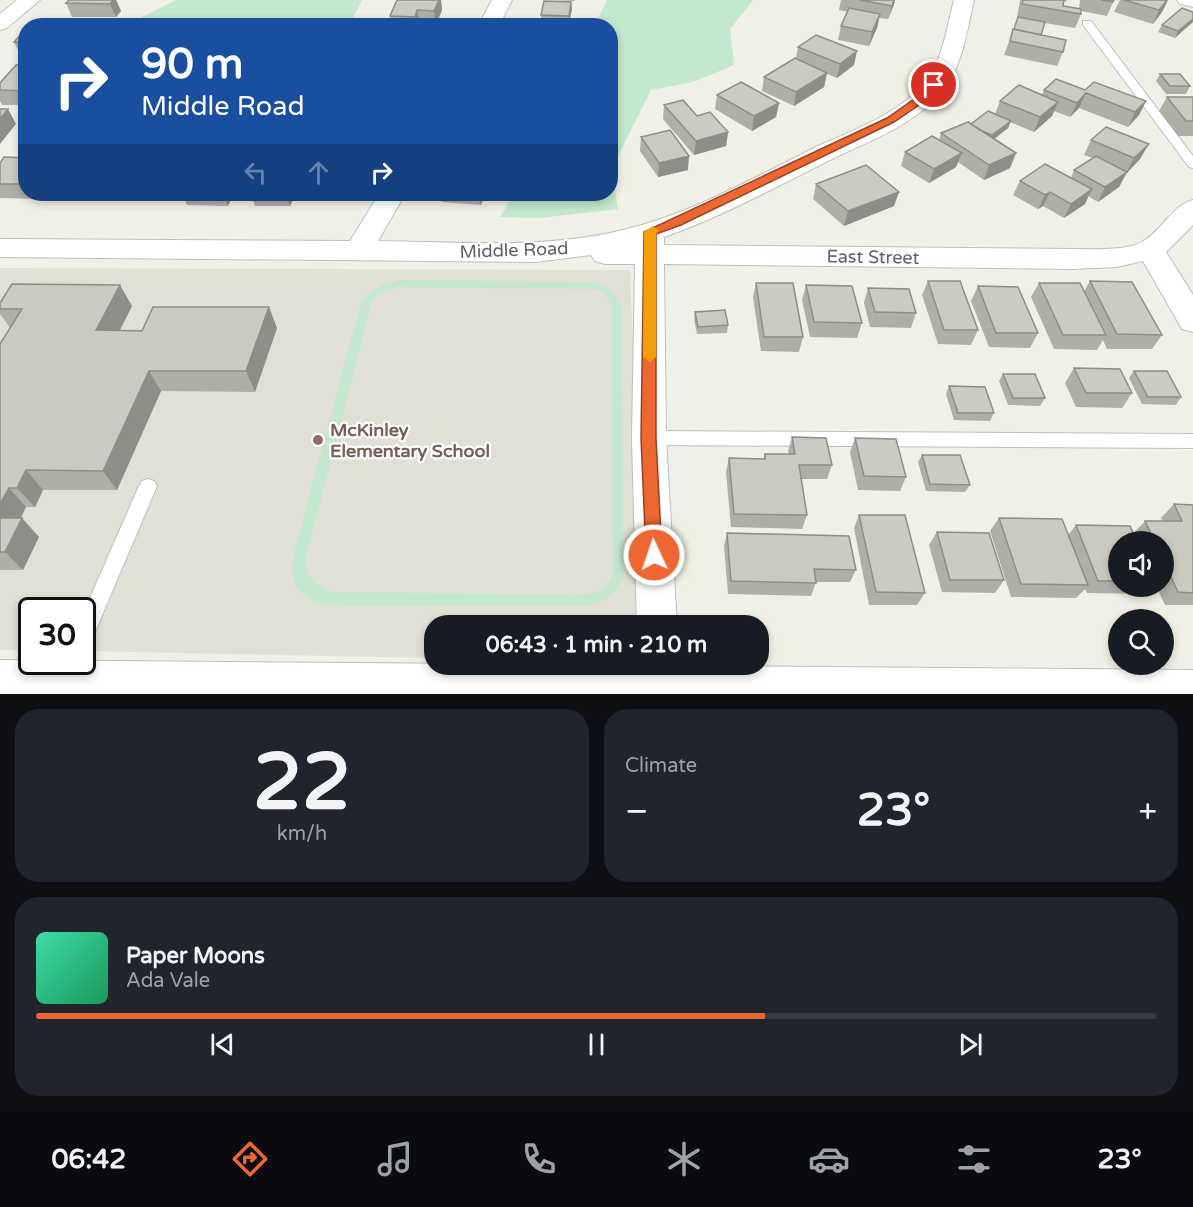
<!DOCTYPE html>
<meta charset="utf-8">
<style>
:root{--surface:#171b24;--page:#20242c;--text:#f1f3f6;--muted:#9ea1a6;--line:#363941;--accent:#ec6731}
body{margin:0;font-family:"Varela Round",sans-serif;background:var(--page);color:var(--text);height:100vh;display:flex;flex-direction:column;font-size:22px;white-space:nowrap}
*{box-sizing:border-box;margin:0}
p{font-size:20px;color:var(--muted)}
.icon{flex:none;width:33px;height:33px;fill:none;stroke:currentColor;stroke-width:2;stroke-linecap:round;stroke-linejoin:round}
.map{position:relative;height:694px;overflow:hidden}
.side{display:flex;flex-direction:column;gap:15px;padding:15px;background:#0d0f14;flex:1}
.side>*{flex:none}
.guide{position:absolute;left:18px;top:18px;width:600px;height:183px;border-radius:24px;box-shadow:0 3px 9px #0003;background:#1a4fa0;color:#fff;overflow:hidden}
.controls{position:absolute;left:1108px;top:531px;display:grid;gap:12px}
.controls a{display:grid;place-items:center;width:66px;height:66px;border-radius:50%;background:var(--surface);box-shadow:0 3px 9px #0003;font-size:30px}
.speed{position:absolute;left:18px;top:597px;display:flex;gap:12px;font-size:30px;font-weight:700;text-align:center}
.speed>*{display:grid;place-content:center;width:78px;height:78px;border-radius:50%;background:var(--surface);box-shadow:0 3px 9px #0003;line-height:1}
.speed .limit{border:3px solid #111;border-radius:9px;background:#fff;color:#111}
.pin{position:absolute;display:grid;place-items:center;width:51px;height:51px;color:#fff;margin:-26px;border:3px solid #fff;border-radius:50%;box-shadow:0 2px 6px #0007}
.me{position:absolute;width:66px;margin:-33px;rotate:357deg;stroke-linejoin:round;filter:drop-shadow(0 0 4px #0008)}
.turn{display:flex;align-items:center;gap:21px;height:126px;padding:0 24px;font-size:27px}
.turn .icon{width:78px;height:78px;stroke-width:2.5}
.turn b{display:block;font-size:42px;line-height:51px}
.lanes{display:flex;align-items:center;height:57px;padding:0 24px;background:#0003;justify-content:center;gap:30px;direction:ltr}
.lanes .off{opacity:.35}
.big{font-size:45px;font-weight:700;line-height:1.1}
.side .widget{flex:1;display:flex;flex-direction:column;justify-content:center;gap:9px;min-width:0;padding:0 21px;border-radius:24px;background:var(--page)}
.side .dial{align-items:center;gap:0}
.dial b{font-size:78px;line-height:1}
.song{display:flex;align-items:center;gap:18px}
.cover{width:72px;height:72px;border-radius:9px;background:linear-gradient(135deg,hsl(160 70% 55%),hsl(150 70% 35%))}
.played{height:6px;border-radius:3px;background:linear-gradient(90deg,var(--accent) 65%,var(--line) 65%)}
.keys{display:flex;justify-content:space-around;direction:ltr}
.heat{display:flex;justify-content:space-between;align-items:center;font-size:33px;direction:ltr}
.side .tiles{flex:1;display:grid;gap:15px;grid-template-columns:1fr 1fr}
.widget:last-child{grid-column:span 2}
.trip{position:absolute;left:424px;top:615px;width:345px;height:60px;border-radius:24px;background:var(--surface);box-shadow:0 3px 9px #0003;font-weight:700;line-height:60px;text-align:center}
.menu{display:flex;height:96px;justify-content:space-around;align-items:center;background:#090b0e;color:var(--muted)}
.menu .icon{width:42px;height:42px}
.menu .on{color:var(--accent)}
.menu b{font-size:27px;color:var(--text)}
.map>svg:first-child{display:block}
</style>
<div class="map">
<svg width="1193" height="694" viewBox="0 0 1193 694">
<rect width="100%" height="100%" fill="#f0f0e6"/>
<path fill="#e0e0d4" d="M0 268 630 270 644 625 435 626V658L83 651 82 610H32L31 650H0Z"/>
<path fill="#c3e8cb" fill-rule="evenodd" d="M176 0H362L349 25H134L138 19Z
M607 0H753L730 29 734 65 693 82 651 90 612 168 618 209 539 218 500 217 514 194H610V26L595 25Z
M399 280 594 282C610 288 616 291 622 307L623 577C615 595 606 601 587 606L326 605C295 594 289 586 294 553L361 303C371 289 383 284 399 280ZM397 287 594 289C605 292 608 296 612 307L613 574C604 594 598 592 578 595L332 592C315 586 308 580 305 562L371 304 376 296Z"/>
<g fill="none" stroke-linecap="round" stroke-linejoin="round">
<g stroke="#bebec5" stroke-width="2">
<path id="lane" d="M1083 21H1091L1193 156V168L1189 167 1083 25Z
M649 431 1193 434V448L649 445 643 443 641 438 643 433Z
M148 479 154 481 157 486 89 646 82 648V616L139 486 142 481Z"/>
</g>
<g stroke="#bebec5" stroke-width="2">
<path id="street" d="M17 0H40L7 28 0 30V14Z
M492 0H512L499 26H478Z
M954 0H974C967 31 963 65 943 90 914 127 863 143 822 164 770 190 719 218 664 237V245L1072 249C1090 249 1127 251 1142 242 1162 231 1171 206 1193 200V225L1166 252 1193 295V332L1182 329 1143 261 1117 267 1072 269 664 264 666 438 677 626H637L632 438 635 264H605L595 261 591 255 536 262 0 257V239L350 241 379 194H405L378 241C461 242 546 250 627 229 692 213 753 178 814 148 852 130 899 115 926 81 943 59 947 26 954 0Z
M1177 0H1193V7L1180 4Z
M0 660 1193 670V694H0Z"/>
</g>
<use href="#lane" fill="#fff" fill-rule="evenodd"/>
<use href="#street" fill="#fff" fill-rule="evenodd"/>
</g>
<path fill="#afafa7" d="M69 0H116L121 11 116 17H72L66 3Z
M397 0H441L442 10 436 25 420 24 419 26H391L390 16Z
M552 0H575L574 1Z
M841 0H895L888 19 879 18 877 28 869 46 838 40 841 26 848 12 839 10Z
M1020 0H1067L1066 2 1064 1 1063 6 1079 9 1080 0H1114L1107 16 1081 11V14L1075 28 1045 23 1041 35 1063 52 1057 66 1004 55 1018 18H1017Z
M1120 0H1168L1162 12 1153 24 1114 12Z
M571 2 572 9 569 23 541 22V15Z
M1193 12 1175 38 1158 32 1162 25Z
M26 29V56H21L14 42Z
M798 47 854 65 837 78 827 74 824 87 794 106 762 91 764 77 796 59Z
M26 65V105H2L0 101V83Z
M1160 74 1190 86 1186 94H1166L1156 81Z
M1044 90H1085L1146 101 1139 115 1128 127 1079 108 1070 117 1054 111 1052 116 1034 132 1010 122 1008 128 994 139 1016 153 1010 168 984 180 958 162 956 167 929 183 901 166 905 152 939 140 941 133 971 124 995 114 1000 101 1042 95Z
M717 95 779 103 776 117 752 131 715 109Z
M1167 97H1193V136H1178L1159 111Z
M664 105 697 116 728 132 726 146 694 155 663 119Z
M641 137 688 170 658 177 640 151Z
M1091 140 1140 159 1127 172 1119 187 1098 202 1088 196 1085 204 1064 218 1043 206 1038 209 1013 195 1020 181 1071 178 1074 170 1093 158 1084 155Z
M26 158V194H45L41 199 0 198V163Z
M816 184 894 206 844 226 813 199Z
M58 194H108L104 199 60 198Z
M116 194H170L166 201H120Z
M182 194H233L228 206 187 205Z
M251 194H295L290 206H255Z
M313 194H350L348 201H316Z
M440 194H485L481 205 442 202Z
M928 281 978 330 971 345 938 344 922 295Z
M1090 281 1162 335 1152 349H1107L1103 340 1097 350 1054 349 1031 297 1039 283 1084 291Z
M756 283 803 337 799 352 761 351 753 297Z
M806 285 862 323 857 338 810 337 802 300Z
M978 286 1038 333 1030 348 989 347 971 301Z
M868 288 916 313 911 328 870 327 864 303Z
M0 303 132 306 120 330 277 328 255 392 161 391 117 490H43L35 507H26L21 518 39 537 23 570H0V344L10 328 0 314Z
M695 312 728 325 727 333 697 334 694 319Z
M1074 368 1132 393 1122 408 1076 407 1065 383Z
M1134 371 1181 397 1176 405 1142 404 1129 378Z
M1003 374 1045 398 1040 406 1008 405 999 381Z
M949 386 994 413 990 421 954 420 946 394Z
M792 437 832 465 827 479H801L807 515 802 529 731 527 726 472 729 458 763 459 765 454H789L788 451Z
M855 438 906 477 900 491 858 490 850 452Z
M922 455 970 485 965 492 926 491 918 462Z
M1174 504 1193 505V605H1165L1156 586H1164V542H1119V586H1150L1142 594 1087 593 1085 589 1076 598 1011 597 990 531 999 518 1068 535 1076 525 1133 534 1145 521H1163L1161 518Z
M859 515 925 593 917 605H869L854 528Z
M937 532 1004 580 995 593 942 592 929 545Z
M727 533 856 570 850 582H816L811 596 728 594 724 546Z"/>
<path fill="#8e8e88" d="M107 0H116L121 11 116 17 110 4Z
M439 0H441L442 10 436 25 434 11Z
M894 0H895L894 5 888 19Z
M1168 0 1162 12 1153 24 1159 10Z
M571 2 572 9 569 23V16Z
M417 10 420 24 419 26H416L415 17Z
M880 14 877 28 869 46 872 32Z
M1193 19V22L1175 38 1178 31Z
M857 51 854 65 837 78 840 64Z
M827 73 824 87 794 106 796 92Z
M1086 93 1079 108 1070 117 1077 103Z
M1146 101 1139 115 1128 127 1135 112Z
M1058 102 1052 116 1034 132 1040 117Z
M779 103 776 117 752 131 754 116Z
M8 109 16 124 0 144V119Z
M1011 121 1008 128 989 143 992 135Z
M728 132 726 146 694 155 696 141Z
M1149 144 1140 159 1127 173V172L1119 187 1098 202 1105 187 1126 173 1134 158Z
M962 153 956 167 929 183 934 169Z
M1016 153 1010 168 984 180 989 165Z
M689 156 688 170 658 177 659 163Z
M1092 189 1085 204 1064 218 1071 204Z
M899 192 894 206 844 226 848 211Z
M1050 192 1043 206 1038 209 1045 195Z
M38 194H45L41 199Z
M102 194H108L104 199Z
M162 194H170L166 201Z
M223 194H233L228 206Z
M285 194H295L290 206Z
M346 194H350L348 201Z
M479 194H485L481 205Z
M120 285 132 306 109 351 96 330Z
M269 307 277 328 255 392 246 371Z
M149 371 161 391 117 490 103 471Z
M26 470 43 490 35 507 17 488Z
M9 488 26 507 11 537 0 525V504Z
M22 518 39 537 23 570 5 552Z"/>
<path fill="#cbcbc2" stroke="#8e8e88" stroke-width="1.5" d="M69 0H113L110 4 66 3Z
M397 0H439L434 11 417 10 415 17 390 16Z
M860 0H894L892 6Z
M1023 0H1064L1063 6 1081 9V14L1022 4Z
M1101 0H1114L1113 2Z
M1124 0H1167L1159 10Z
M544 1 571 2 569 16 541 15Z
M849 8 880 14 872 32 841 26Z
M1182 8 1193 12V19L1178 31 1162 25Z
M1018 17 1045 22 1041 35 1014 29Z
M527 22H554L553 26H526Z
M30 24H56L55 26H28Z
M26 29V42H14Z
M1013 29 1066 40 1063 52 1010 41Z
M816 35 857 51 840 64 798 47Z
M795 58 827 73 796 92 764 77Z
M16 65H26V91L0 90V83Z
M1160 74H1180L1190 86H1170Z
M1056 79 1085 90 1094 82 1146 101 1135 112 1086 93 1077 103 1044 90Z
M741 82 779 103 754 116 717 95Z
M1019 85 1058 102 1040 117 1000 101Z
M1167 97H1193V121H1186Z
M683 100 697 116 710 112 728 132 696 141 664 105Z
M0 109H8L0 119Z
M988 111 1011 121 992 135 980 130 971 124Z
M968 122 1016 153 989 165 941 133Z
M1106 127 1149 144 1134 158 1091 140Z
M670 130 689 156 659 163 641 137Z
M932 136 962 153 934 169 905 152Z
M1096 156 1127 172 1105 187 1074 170Z
M4 157 26 158V184H0V163Z
M1045 164 1092 189 1071 204 1050 192 1045 195 1020 181Z
M866 165 899 192 848 211 816 184Z
M928 281H960L978 330H944Z
M1090 281 1132 282 1162 335 1117 334Z
M756 283H793L803 337H764Z
M1039 283H1080L1106 335H1063Z
M12 284 120 285 96 330 142 331 153 307H269L246 371H149L103 471 26 470 17 488H9L0 504V344L22 309H0V303Z
M806 285 852 286 862 323 814 322Z
M978 286 1018 287 1038 333H996Z
M868 288 909 289 916 313 875 312Z
M725 310 728 325 698 327 695 312Z
M1074 368 1120 369 1132 393H1086Z
M1134 371H1167L1181 397H1148Z
M1003 374H1035L1045 398H1013Z
M949 386 985 387 994 413H958Z
M792 437 826 438 832 465H799L807 515 734 514 729 458 765 459V454H795Z
M855 438 896 439 906 477 864 476Z
M922 455H960L970 485 930 484Z
M1174 504 1193 505V593L1178 592 1164 562V542H1155L1145 521H1182Z
M859 515H905L925 593 876 592Z
M0 518H22L5 552H0Z
M999 518 1062 519 1088 585 1021 584Z
M1076 525 1130 526 1137 542H1119V581H1098Z
M937 532 989 533 1004 580H950Z
M727 533 849 536 856 570 814 569 816 583 731 581Z"/>
<path fill="#ec6731" stroke="#994320" stroke-width="1.5" d="M931 83 939 85 925 101 894 122 681 225 656 234V438L662 555 660 561 654 563 648 561 646 555 641 438 644 232 887 118 917 97Z"/>
<path fill="#f59e0b" d="M653 226 659 230 656 234V357L650 362 643 357 644 232Z"/>
<circle fill="#8d6e63" stroke="#fff" stroke-width="2" cx="318" cy="440" r="6"/>
<g text-anchor="middle" dominant-baseline="central" stroke-width="4.5" stroke-linejoin="round" paint-order="stroke">
<g font-size="18" fill="#5e6067" stroke="#fff">
<text transform="translate(514 250) rotate(-2)">Middle Road</text>
<text transform="translate(873 257) rotate(1)">East Street</text>
</g>
<g font-size="18" font-weight="bold" fill="#785e54" stroke="#fff" text-anchor="start">
<text x="330" y="430">McKinley<tspan x="330" dy="21">Elementary School</tspan></text>
</g>
</g>
</svg>
<div class="controls">
<a><svg class="icon" aria-label="sound" viewBox="0 0 24 24"><path d="M4 9h4l5-4v14l-5-4H4zM17 9q2 3 0 6"/></svg></a>
<a><svg class="icon" aria-label="search" viewBox="0 0 24 24"><circle cx="10" cy="10" r="6"/><path d="M15 15l6 6"/></svg></a>
</div>
<div class="speed"><div class="limit">30</div></div>
<div class="pin" style="left:934px;top:85px;background:#d93025"><svg class="icon" aria-label="arrive" viewBox="0 0 24 24"><path d="M6 21V4h12l-3 4 3 4H6"/></svg></div>
<svg class="me" style="left:654px;top:555px" viewBox="-20 -20 40 40"><circle r="17" fill="#ec6731" stroke="#fff" stroke-width="3"/><path d="M0-11L8 9 0 5-8 9z" fill="#fff"/></svg>
<div class="trip">06:43 · 1 min · 210 m</div>
<div class="guide">
<div class="turn"><svg class="icon" aria-label="right" viewBox="0 0 24 24"><path d="M7 20v-9h11M14 6l5 5-5 5"/></svg><div><b>90 m</b>Middle Road</div></div>
<div class="lanes"><svg class="icon off" aria-label="left" viewBox="0 0 24 24"><path d="M17 20v-9H6M10 6l-5 5 5 5"/></svg><svg class="icon off" aria-label="ahead" viewBox="0 0 24 24"><path d="M12 20V5M6 11l6-6 6 6"/></svg><svg class="icon" aria-label="right" viewBox="0 0 24 24"><path d="M7 20v-9h11M14 6l5 5-5 5"/></svg></div>
</div>
</div>
<section class="side">
<div class="tiles">
<div class="widget dial"><b>22</b><p>km/h</p></div>
<div class="widget"><p>Climate</p>
<div class="heat"><a>−</a><b class="big">23°</b><a>+</a></div>
</div>
<div class="widget">
<div class="song"><i class="cover"></i><div><b>Paper Moons</b><p>Ada Vale</p></div></div>
<div class="played"></div>
<div class="keys"><svg class="icon" aria-label="previous" viewBox="0 0 24 24"><path d="M18 5L8 12l10 7zM5 5v14"/></svg><svg class="icon" aria-label="pause" viewBox="0 0 24 24"><path d="M8 5v14M16 5v14"/></svg><svg class="icon" aria-label="next" viewBox="0 0 24 24"><path d="M6 5l10 7-10 7zM19 5v14"/></svg></div>
</div>
</div>
</section>
<nav class="menu">
<b>06:42</b>
<svg class="icon on" aria-label="directions" viewBox="0 0 24 24"><path d="M12 3l9 9-9 9-9-9zM9 14v-3h6M13 9l2 2-2 2"/></svg>
<svg class="icon" aria-label="music" viewBox="0 0 24 24"><path d="M9 18V5l10-2v13"/><circle cx="6" cy="18" r="3"/><circle cx="16" cy="16" r="3"/></svg>
<svg class="icon" aria-label="phone" viewBox="0 0 24 24"><path d="M5 4h4l2 5-3 2q2 4 5 5l2-3 5 2v4C11 20 4 13 5 4z"/></svg>
<svg class="icon" aria-label="climate" viewBox="0 0 24 24"><path d="M12 3v18M4 7l16 10M4 17L20 7"/></svg>
<svg class="icon" aria-label="car" viewBox="0 0 24 24"><path d="M5 17H2v-5l4-1 3-4h7l3 4 3 1v5h-3M9 17h6M6 11h13"/><circle cx="7" cy="17" r="2"/><circle cx="17" cy="17" r="2"/></svg>
<svg class="icon" aria-label="filters" viewBox="0 0 24 24"><path d="M4 7h16M4 17h16"/><circle cx="9" cy="7" r="2"/><circle cx="15" cy="17" r="2"/></svg>
<b>23°</b>
</nav>
